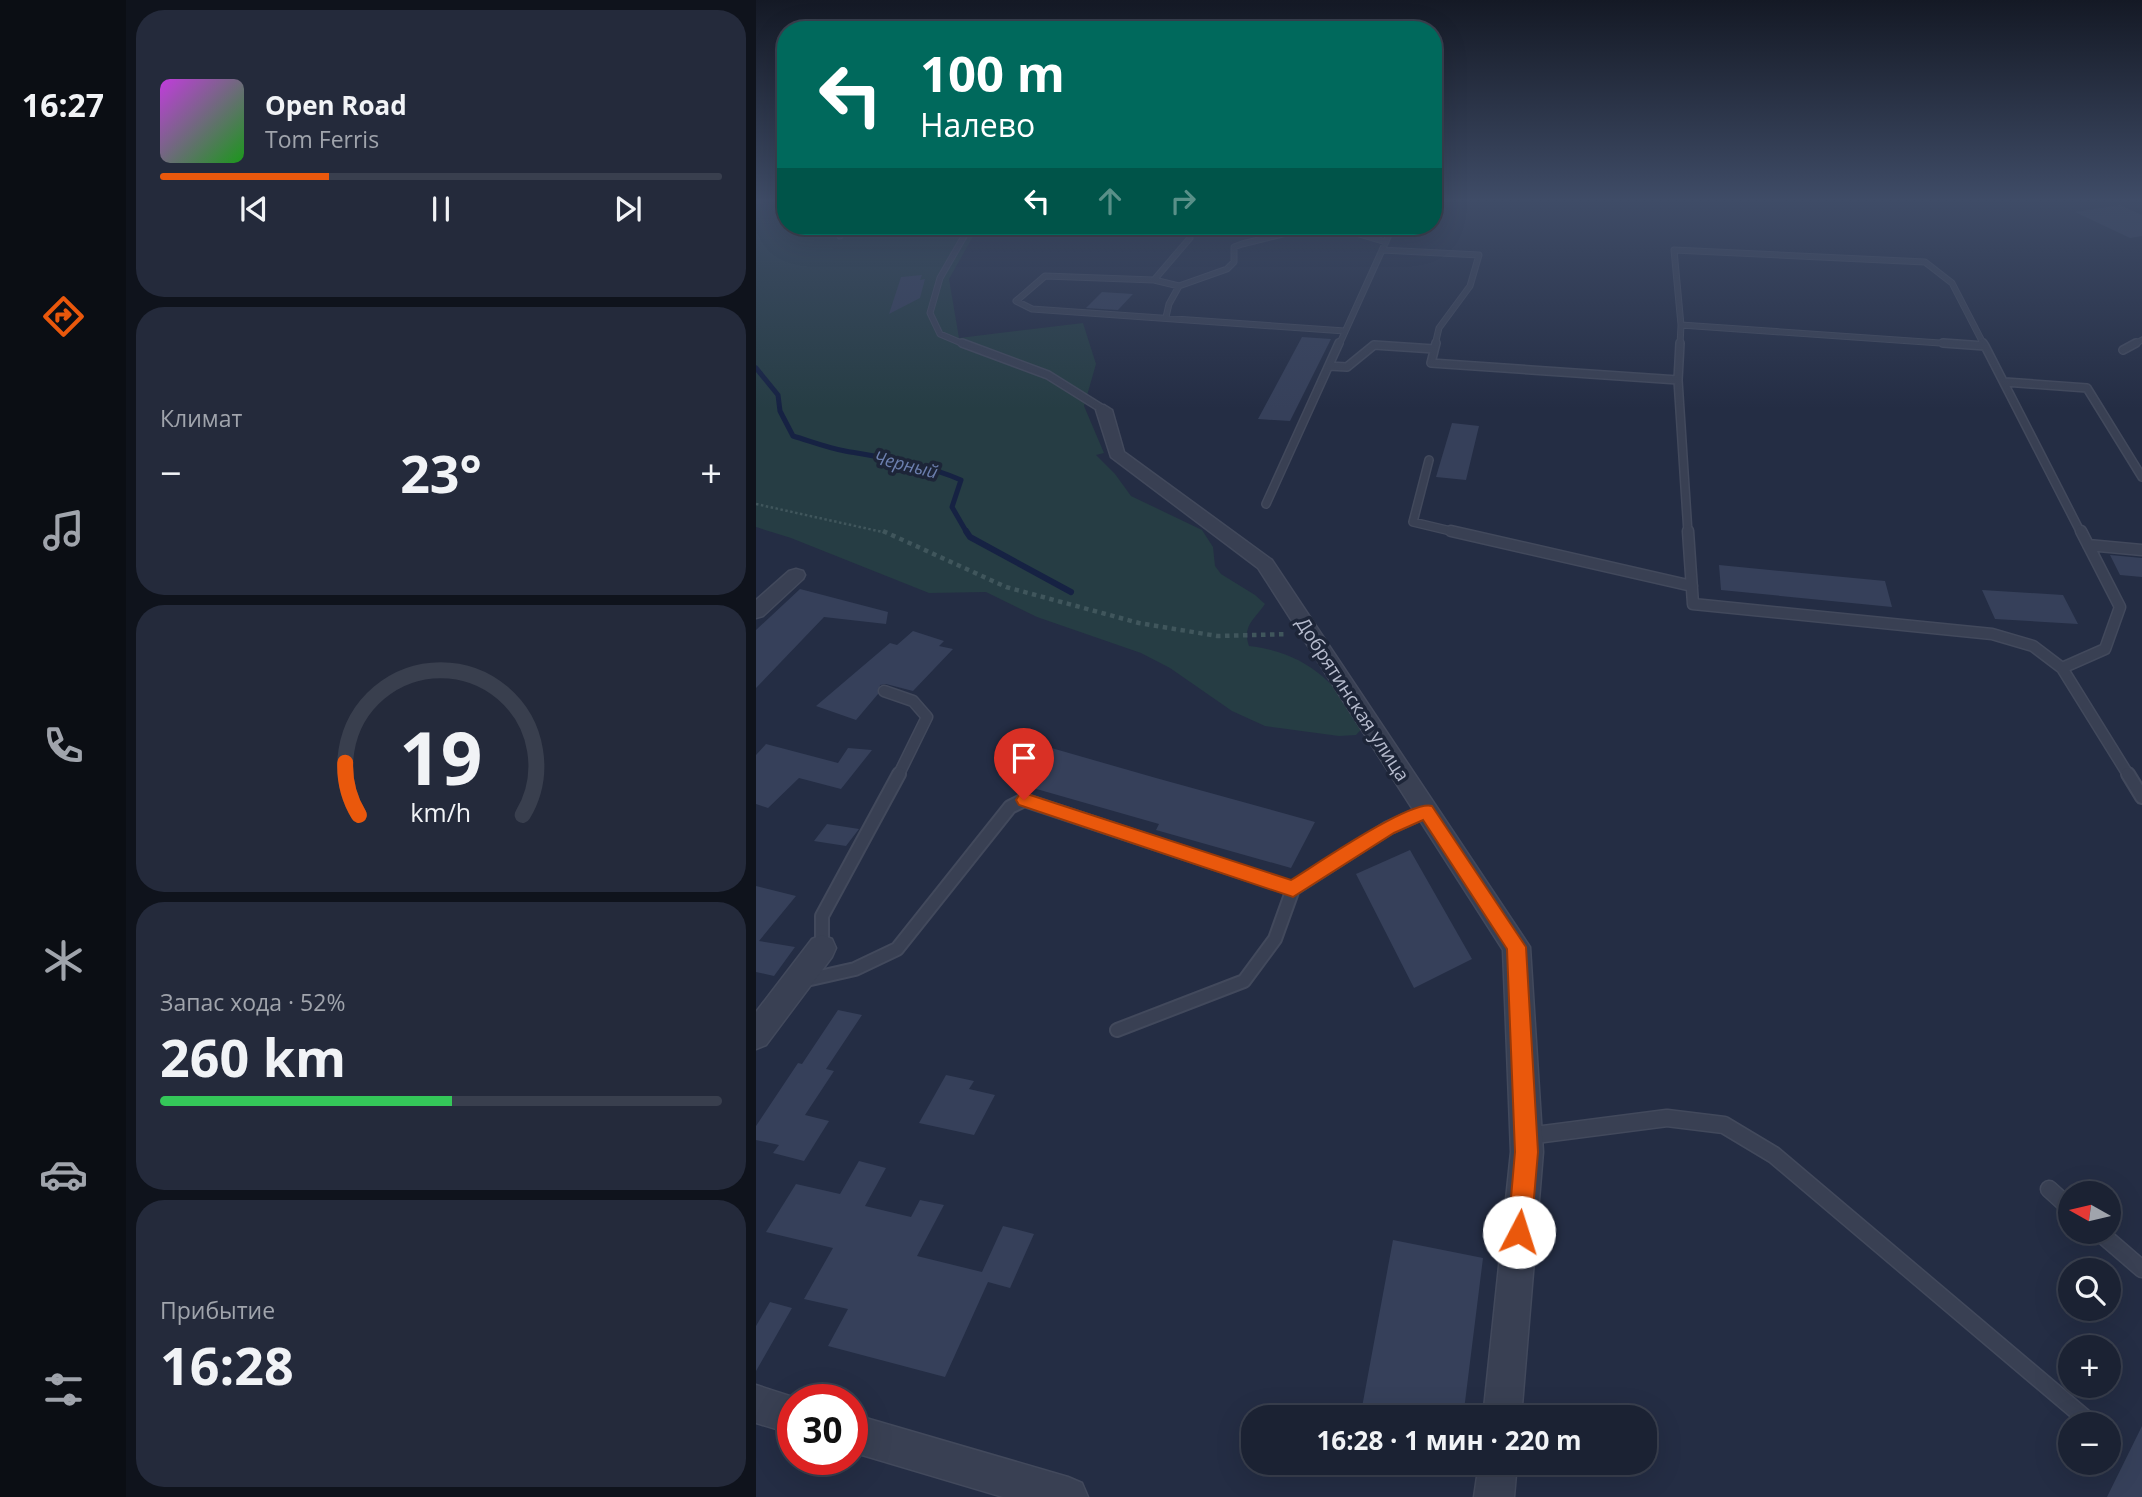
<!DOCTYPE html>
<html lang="ru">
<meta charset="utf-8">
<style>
:root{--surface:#1b2233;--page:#242a3b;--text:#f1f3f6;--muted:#a0a4ac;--line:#393f4e;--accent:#ea580c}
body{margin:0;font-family:"Open Sans",sans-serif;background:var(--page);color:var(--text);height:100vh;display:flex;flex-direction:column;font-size:26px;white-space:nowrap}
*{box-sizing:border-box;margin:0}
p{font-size:23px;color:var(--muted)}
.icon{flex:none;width:38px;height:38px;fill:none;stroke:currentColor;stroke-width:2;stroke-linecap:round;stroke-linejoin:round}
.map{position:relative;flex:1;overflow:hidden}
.panel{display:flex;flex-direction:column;gap:10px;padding:10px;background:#0f131c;width:630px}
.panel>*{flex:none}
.banner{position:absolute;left:21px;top:21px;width:665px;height:214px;border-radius:28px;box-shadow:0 7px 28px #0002,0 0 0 2px var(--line);background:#00695c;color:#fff;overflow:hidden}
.needle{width:46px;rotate:278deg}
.controls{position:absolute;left:1302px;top:1181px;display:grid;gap:14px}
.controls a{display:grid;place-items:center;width:63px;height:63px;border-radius:50%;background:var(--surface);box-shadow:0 7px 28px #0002,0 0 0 2px var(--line);font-size:35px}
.speed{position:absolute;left:21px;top:1384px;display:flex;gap:14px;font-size:35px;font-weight:700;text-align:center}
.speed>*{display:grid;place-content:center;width:91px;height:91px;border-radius:50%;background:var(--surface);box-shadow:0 7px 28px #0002,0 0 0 2px var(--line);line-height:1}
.speed .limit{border:10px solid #d22;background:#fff;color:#111}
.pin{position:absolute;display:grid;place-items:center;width:60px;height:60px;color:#fff;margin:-72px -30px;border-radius:50% 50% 50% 0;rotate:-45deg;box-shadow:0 0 7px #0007}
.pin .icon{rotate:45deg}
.me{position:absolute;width:77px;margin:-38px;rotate:5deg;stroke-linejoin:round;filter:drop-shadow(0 0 5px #0008)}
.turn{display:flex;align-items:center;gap:24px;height:147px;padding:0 28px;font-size:32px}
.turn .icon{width:91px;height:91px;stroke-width:2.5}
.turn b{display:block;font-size:49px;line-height:60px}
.lanes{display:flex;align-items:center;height:66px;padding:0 28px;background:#0003;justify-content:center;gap:35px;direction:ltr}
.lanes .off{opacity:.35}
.big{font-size:52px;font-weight:700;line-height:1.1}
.panel .card{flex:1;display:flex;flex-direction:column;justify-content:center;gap:10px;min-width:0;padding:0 24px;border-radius:28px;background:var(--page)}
.panel .dial{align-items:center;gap:0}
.dial svg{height:182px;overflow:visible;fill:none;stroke:var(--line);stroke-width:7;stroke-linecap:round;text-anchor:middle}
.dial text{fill:var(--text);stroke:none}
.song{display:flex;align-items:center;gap:21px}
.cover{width:84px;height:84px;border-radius:10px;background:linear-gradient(135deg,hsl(290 70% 55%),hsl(120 70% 35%))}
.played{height:7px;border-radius:4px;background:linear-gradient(90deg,var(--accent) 30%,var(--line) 30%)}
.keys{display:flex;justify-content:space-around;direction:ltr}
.heat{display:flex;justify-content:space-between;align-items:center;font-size:38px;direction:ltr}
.charge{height:10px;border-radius:5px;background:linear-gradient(90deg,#34c759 52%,var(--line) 0)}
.trip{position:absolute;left:485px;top:1405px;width:416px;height:70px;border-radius:28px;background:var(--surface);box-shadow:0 7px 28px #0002,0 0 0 2px var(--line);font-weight:700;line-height:70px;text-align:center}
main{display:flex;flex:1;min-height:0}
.tab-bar{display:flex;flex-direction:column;width:126px;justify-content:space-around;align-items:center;background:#0b0e14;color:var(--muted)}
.tab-bar .icon{width:49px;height:49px}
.tab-bar .on{color:var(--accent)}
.tab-bar b{font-size:32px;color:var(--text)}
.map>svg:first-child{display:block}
</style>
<main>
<nav class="tab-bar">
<b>16:27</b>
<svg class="icon on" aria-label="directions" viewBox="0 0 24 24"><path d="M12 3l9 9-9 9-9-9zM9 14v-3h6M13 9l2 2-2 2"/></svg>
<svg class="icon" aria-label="music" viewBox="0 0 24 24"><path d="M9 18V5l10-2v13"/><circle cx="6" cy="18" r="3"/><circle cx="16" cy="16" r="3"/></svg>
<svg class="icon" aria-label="phone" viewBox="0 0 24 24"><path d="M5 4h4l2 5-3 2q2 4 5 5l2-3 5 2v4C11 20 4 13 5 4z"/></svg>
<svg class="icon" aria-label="climate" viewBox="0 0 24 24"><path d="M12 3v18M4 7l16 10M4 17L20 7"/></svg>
<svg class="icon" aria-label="car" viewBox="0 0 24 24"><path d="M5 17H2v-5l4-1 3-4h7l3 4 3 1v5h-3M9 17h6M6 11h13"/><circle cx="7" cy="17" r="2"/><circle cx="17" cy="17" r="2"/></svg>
<svg class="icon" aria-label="filters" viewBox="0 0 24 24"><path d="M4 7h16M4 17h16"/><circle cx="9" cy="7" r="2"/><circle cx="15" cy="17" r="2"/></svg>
</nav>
<section class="panel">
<div class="card">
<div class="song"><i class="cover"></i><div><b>Open Road</b><p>Tom Ferris</p></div></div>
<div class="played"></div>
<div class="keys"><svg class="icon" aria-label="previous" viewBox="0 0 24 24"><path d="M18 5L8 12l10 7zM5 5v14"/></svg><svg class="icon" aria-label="pause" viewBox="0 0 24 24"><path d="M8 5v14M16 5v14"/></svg><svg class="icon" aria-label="next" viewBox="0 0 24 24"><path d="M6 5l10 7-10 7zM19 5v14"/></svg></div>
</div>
<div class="card"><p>Климат</p>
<div class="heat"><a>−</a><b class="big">23°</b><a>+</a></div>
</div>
<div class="card dial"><svg viewBox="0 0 100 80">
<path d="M14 69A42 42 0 1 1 86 69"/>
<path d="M14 69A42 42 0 0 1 8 46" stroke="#ea580c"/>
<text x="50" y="56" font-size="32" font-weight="700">19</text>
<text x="50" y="72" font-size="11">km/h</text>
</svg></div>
<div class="card"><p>Запас хода · 52%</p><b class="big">260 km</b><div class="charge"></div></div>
<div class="card"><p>Прибытие</p><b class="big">16:28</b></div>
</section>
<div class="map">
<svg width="1386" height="1497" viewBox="0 0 1386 1497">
<rect width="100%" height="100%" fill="#242d44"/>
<path fill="#263d44" d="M0 199H30V226H223L193 279 203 338 327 323 340 364 328 406 348 453 340 455 359 474 375 496 446 530 457 547 459 566 465 574 499 595 509 604C498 620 486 626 493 646 551 653 575 681 610 724L600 735 583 736 509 726 476 711 414 668 385 653 281 617 230 592 173 593 35 538 0 527Z"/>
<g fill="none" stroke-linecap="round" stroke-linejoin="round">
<path stroke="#162243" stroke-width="5" d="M0 368 22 395 24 411 37 436C54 441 72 448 89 451 129 458 168 464 205 480L196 507 211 533"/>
<path stroke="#162243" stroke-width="6" d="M210 531 214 537 315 592"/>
</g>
<path fill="#36405a" d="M1364 205 1386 215V236L1374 238 1319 212Z
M166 275 164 280 169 279 164 298 133 314 145 277Z
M346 292 377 294 362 310 330 308Z
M546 337 575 339 534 421 502 419Z
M696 423 723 426 710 480 680 477Z
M1354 555 1386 558V577L1364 575Z
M963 565 1129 581 1136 607 965 590Z
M44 589 132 612 130 624 68 617 0 688V630Z
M1226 590 1307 595 1322 624 1239 619Z
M157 631 188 641 183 646 197 649 157 691 130 684 124 685 122 694 100 720 60 706 134 643 141 645Z
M10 744 82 763 92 748 116 750 85 789 43 778 12 808 0 804V755Z
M292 747 400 778 559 822 535 868 400 830 403 824 263 784Z
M71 824 103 829 90 846 58 841Z
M654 850 716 959 658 988 600 874Z
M0 886 40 896 3 941 39 947 18 976 0 972Z
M82 1010 106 1015 70 1069 78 1071 49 1115 73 1121 48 1161 17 1153 23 1145 0 1140V1126L42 1063 46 1064Z
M190 1075 218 1081 213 1089 239 1095 218 1135 163 1123Z
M103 1161 130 1168 109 1206 155 1217 164 1200 188 1205 161 1256 226 1272 247 1226 278 1234 254 1288 232 1282 189 1377 72 1346 92 1309 48 1299 77 1248 10 1232 40 1184 84 1194Z
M637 1240 727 1258 707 1418H604Z
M14 1302 36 1308 0 1371V1326Z
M1386 1426V1497H1351Z"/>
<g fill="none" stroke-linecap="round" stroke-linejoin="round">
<g stroke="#42495c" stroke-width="7">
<path id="service-far4" d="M0 200 8 199
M417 226 432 231 434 238 398 280 423 286
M84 236 85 226
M626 250 723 255 714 286 683 328 679 345
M398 280 289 276 260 301 276 309 589 331
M410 317 413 304 423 286 471 269 478 262V247L486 244 555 227 590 230 630 242
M925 325 918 250 1169 262 1196 283 1228 345
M210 345 184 334 174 313 184 278 214 226
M583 345 637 226
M924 345 925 325 1213 345
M1377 345 1386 340"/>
</g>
<g stroke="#42495c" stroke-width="10">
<path id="service-far3" d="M206 343 292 375 348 410
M680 343 675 363 922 380
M924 343 922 380 932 533
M1187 343 1229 346 1325 533
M1227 343 1229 346
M1367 350 1380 343
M573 366 591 367 618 345 678 349
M1249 382 1331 388 1386 477
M673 460 657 522 703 533
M510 504 583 343"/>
</g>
<g stroke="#42495c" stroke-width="13">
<path id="service-far2" d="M695 531 936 586
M932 531 937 604 1236 634 1277 646 1306 668
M1332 545 1386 550
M1306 668 1373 776
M1306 668 1349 649 1364 607 1325 531
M128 691 157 701 171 717 142 776"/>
</g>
<g stroke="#42495c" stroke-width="16">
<path id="service-far1" d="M1372 774 1386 797
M66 948V916L143 774
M46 981 99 969 141 949 254 807 268 800 537 889 632 828 670 811
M361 1030 488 981 519 939 537 889"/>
</g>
<g stroke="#42495c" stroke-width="19">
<path id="service" d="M772 1136 911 1118 968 1125 1018 1155 1336 1424
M1293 1189 1314 1208
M1343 1232 1386 1269"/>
</g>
<g stroke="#42495c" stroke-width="3">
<path id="minor" d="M348 405 356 410 368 452 516 560 774 947 787 1152 765 1418H727L755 1152 747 950 502 568 355 457 340 410Z
M40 569 47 571 49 575 47 579 7 616 0 618V600L33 571Z
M66 935 76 939 80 948 76 957 10 1045 0 1049V1012L56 939Z
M0 1385 46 1400H37V1434L0 1423Z
M96 1414 312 1477 326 1483 332 1497H247L96 1452Z
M723 1463H761L758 1497H718Z"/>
</g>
<path stroke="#40565c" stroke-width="2.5" stroke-dasharray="2.5 2.5" stroke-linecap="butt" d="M0 504 131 533"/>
<path stroke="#40565c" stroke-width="4.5" stroke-dasharray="4.5 4.5" stroke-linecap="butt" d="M127 531 250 587 383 623 461 636 532 634"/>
<use href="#service-far4" stroke="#394053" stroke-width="5"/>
<use href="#service-far3" stroke="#394053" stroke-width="7"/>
<use href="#service-far2" stroke="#394053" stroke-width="10"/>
<use href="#service-far1" stroke="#394053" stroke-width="12"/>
<use href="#service" stroke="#394053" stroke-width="16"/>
<use href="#minor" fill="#394053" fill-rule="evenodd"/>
</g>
<linearGradient id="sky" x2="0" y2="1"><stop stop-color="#141925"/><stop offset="0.49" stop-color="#3f4c67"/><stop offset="1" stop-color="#3f4c67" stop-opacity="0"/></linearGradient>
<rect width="1386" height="409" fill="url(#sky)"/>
<path fill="#ea580c" stroke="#983908" stroke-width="2" d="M268 793 535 880C558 866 655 799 676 806L770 947 782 1152 775 1232 771 1240 763 1244 755 1240 752 1232 759 1152 751 949 667 820 638 833 537 897 263 805 260 800 263 795Z"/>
<g text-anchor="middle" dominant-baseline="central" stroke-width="7" stroke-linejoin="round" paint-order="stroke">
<g font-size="18" font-style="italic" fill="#6c7fae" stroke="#1d2538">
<text transform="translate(150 464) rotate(14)">Черный</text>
</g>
<g font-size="19" fill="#b6bbcd" stroke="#1d2538">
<text transform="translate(597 699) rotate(57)">Добрятинская улица</text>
</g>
</g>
</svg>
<div class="controls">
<a><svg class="needle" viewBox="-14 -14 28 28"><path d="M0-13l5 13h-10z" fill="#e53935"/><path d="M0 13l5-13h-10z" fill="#a0a4ac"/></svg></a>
<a><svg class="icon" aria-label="search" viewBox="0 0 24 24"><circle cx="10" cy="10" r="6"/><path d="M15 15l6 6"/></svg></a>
<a>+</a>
<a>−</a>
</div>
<div class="speed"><div class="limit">30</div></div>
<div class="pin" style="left:268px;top:800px;background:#d93025"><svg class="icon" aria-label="arrive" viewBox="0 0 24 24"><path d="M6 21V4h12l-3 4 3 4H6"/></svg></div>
<svg class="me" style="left:763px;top:1232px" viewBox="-20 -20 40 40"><circle r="19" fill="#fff"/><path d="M0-13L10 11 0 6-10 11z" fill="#ea580c"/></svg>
<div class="trip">16:28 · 1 мин · 220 m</div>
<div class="banner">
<div class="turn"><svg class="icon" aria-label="left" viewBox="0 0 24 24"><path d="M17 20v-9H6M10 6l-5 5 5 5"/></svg><div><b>100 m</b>Налево</div></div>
<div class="lanes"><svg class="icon" aria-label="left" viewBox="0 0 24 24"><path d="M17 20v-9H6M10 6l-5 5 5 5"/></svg><svg class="icon off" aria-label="ahead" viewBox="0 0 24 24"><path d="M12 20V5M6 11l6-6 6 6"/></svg><svg class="icon off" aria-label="right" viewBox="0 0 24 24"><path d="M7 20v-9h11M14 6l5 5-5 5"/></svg></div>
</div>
</div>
</main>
